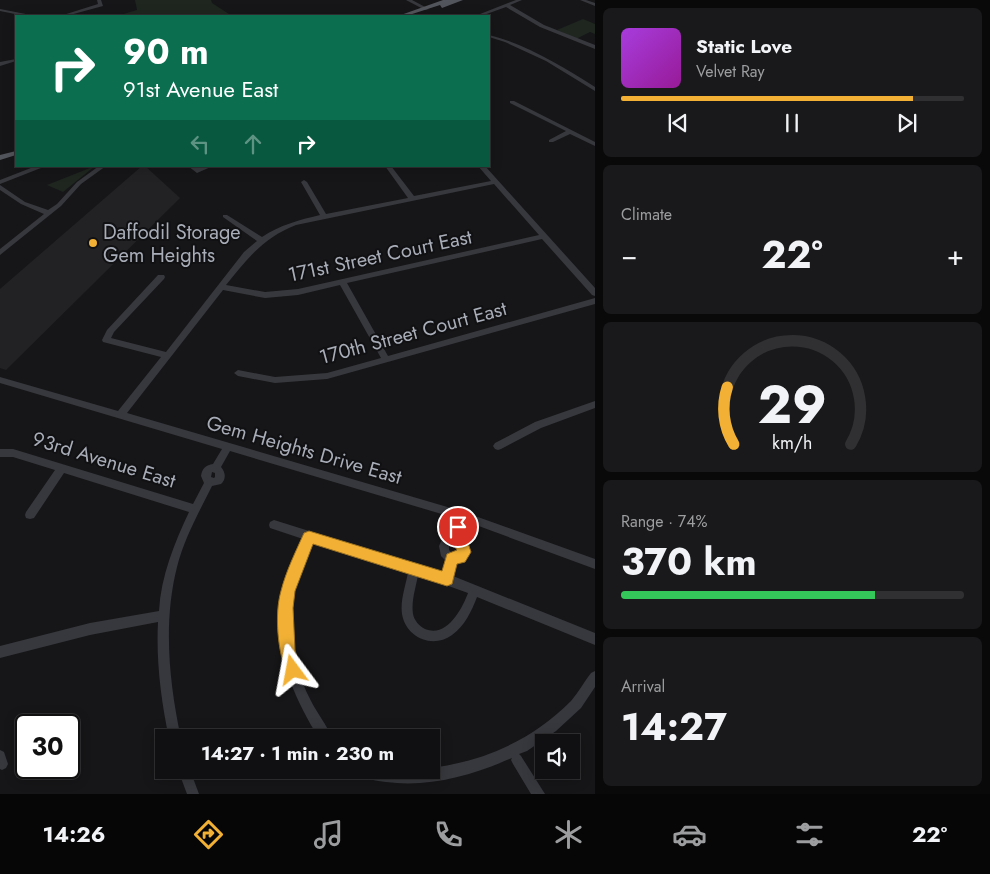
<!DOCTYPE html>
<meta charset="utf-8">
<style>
:root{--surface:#101012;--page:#19191b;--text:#f1f3f6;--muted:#9c9d9f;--line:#303032;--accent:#f2b134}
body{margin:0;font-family:Jost,sans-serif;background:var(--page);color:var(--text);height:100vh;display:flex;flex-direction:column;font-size:19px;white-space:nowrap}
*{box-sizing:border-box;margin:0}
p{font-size:16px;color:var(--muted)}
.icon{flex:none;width:28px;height:28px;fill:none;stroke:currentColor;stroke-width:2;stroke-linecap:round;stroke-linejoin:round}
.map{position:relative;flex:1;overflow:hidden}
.details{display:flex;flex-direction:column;gap:8px;padding:8px;background:#09090a;width:395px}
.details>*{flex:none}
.hud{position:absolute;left:15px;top:15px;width:475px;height:152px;border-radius:0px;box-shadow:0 2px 12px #0003,0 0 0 1px var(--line);background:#0b6e4f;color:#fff;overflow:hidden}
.fabs{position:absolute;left:535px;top:734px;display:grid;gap:10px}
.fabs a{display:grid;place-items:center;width:45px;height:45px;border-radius:0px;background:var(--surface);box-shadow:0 2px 12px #0003,0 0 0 1px var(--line);font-size:25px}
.speed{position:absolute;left:15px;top:714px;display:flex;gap:10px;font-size:25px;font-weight:700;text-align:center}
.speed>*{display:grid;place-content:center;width:65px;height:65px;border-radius:50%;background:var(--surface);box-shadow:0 2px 12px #0003,0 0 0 1px var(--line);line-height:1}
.speed .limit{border:2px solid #111;border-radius:8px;background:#fff;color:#111}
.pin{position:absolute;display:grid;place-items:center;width:42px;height:42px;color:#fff;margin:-21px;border:2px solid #fff;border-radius:50%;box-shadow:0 1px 5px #0007}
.me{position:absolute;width:55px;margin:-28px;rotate:347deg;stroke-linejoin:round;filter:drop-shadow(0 0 4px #0008)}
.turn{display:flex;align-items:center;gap:18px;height:105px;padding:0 25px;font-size:22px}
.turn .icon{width:65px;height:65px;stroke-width:2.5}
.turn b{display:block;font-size:35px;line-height:42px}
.lanes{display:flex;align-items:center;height:48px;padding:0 25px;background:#0003;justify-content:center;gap:25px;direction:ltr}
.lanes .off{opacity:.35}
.big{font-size:38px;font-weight:700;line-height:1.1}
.details .tile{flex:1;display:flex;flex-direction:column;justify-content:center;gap:8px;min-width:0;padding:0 18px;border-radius:8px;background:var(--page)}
.details .dial{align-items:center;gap:0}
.dial svg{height:130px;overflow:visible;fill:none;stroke:var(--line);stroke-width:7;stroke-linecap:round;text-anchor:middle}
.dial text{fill:var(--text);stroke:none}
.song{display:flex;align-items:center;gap:15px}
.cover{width:60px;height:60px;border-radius:8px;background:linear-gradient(135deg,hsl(280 70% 55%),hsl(300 70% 35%))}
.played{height:5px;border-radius:2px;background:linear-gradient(90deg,var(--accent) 85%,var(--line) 85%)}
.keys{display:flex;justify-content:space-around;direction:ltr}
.heat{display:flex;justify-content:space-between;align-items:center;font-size:28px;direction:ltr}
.charge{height:8px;border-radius:4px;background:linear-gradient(90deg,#34c759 74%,var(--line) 0)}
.trip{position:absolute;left:155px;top:729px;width:285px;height:50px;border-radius:0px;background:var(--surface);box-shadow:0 2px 12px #0003,0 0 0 1px var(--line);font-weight:700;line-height:50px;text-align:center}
.tabs{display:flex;height:80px;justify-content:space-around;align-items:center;background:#060607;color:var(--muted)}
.tabs .icon{width:35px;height:35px}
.tabs .selected{color:var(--accent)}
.tabs b{font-size:22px;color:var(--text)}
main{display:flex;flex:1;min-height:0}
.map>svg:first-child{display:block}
</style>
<main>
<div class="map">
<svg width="595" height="794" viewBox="0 0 595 794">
<rect width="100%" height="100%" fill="#161618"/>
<path fill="#222225" d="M142 166H145L180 198 6 370 0 368V289Z"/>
<path fill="#1e261f" d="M135 0H211L212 3 229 14 220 16H117L137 10Z
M583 19 595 24V34L590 32 576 39 557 30Z
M95 166 63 192 47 185Z"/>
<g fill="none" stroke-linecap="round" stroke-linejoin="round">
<path fill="#37383d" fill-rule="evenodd" d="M97 0H101L103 6 66 16H60L98 4Z
M406 0H412L429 9 425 10Z
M516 0H522L510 5 544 25 595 45V49L540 27 506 7 481 16H475Z
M580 0H586L595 3V6Z
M0 9 31 15 33 16H25L0 11Z
M489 35C528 45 561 66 595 87V91L546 61 505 42 489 37Z
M16 59V61L0 66V62Z
M510 101H514L595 142V146L570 134 553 142H549V140L566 131 510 103Z
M36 166H46L0 184V180Z
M99 166H106L81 184 61 206 0 255V249L44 214 21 204 0 190V185L25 202 48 210 57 204 77 182Z
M188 166H195L198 168 204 166H213L197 173Z
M385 166H391L414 196 491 181 478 166H485L595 288V296L592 295 542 239 347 283 388 356 595 298V304L327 379 275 383 238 376 234 373 238 370 275 377 327 373 381 358 340 285 298 295 265 298 223 290 127 413 461 511 595 559V569L465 521 462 535 467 540 469 550 465 559 456 563 453 576 595 633V645L477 597C472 610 465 626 452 635 433 649 406 638 402 614 400 600 406 585 408 572L312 542C306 556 299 570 295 585 284 623 293 666 311 701 317 713 327 725 332 738H319C291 694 270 641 283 589 288 571 296 555 303 539L270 528 269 525 270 522 274 520 443 573 446 561 441 556 439 546 443 537 452 533 455 518 230 451 221 467C226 473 226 479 221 484L212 486C199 512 184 539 177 567 163 622 169 683 181 738H169C161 700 156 661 158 622L90 635 0 658V646L90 623 159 611C161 576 174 544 189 512L64 473 34 518 30 519 26 518 25 515 26 512 55 470 13 457H0V449H13L193 504 204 483 201 476C202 468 206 465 213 464L222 449 0 383V377L118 411 161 357 103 342 102 340 107 330 158 275H164L165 277 164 279 114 332 111 338 166 352 244 252 257 241 223 217V215H227L262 237C280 225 299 220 320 215L301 182 304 180 307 182 326 214 408 198ZM494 184 539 235 298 289 265 292 226 285C248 258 263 238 296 225ZM212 472 215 473V477L214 478 211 477ZM452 542 457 543 459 545V550L456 553H452L449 550V545ZM418 575 468 593C462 609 447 638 425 629 419 626 414 620 413 614 411 601 416 587 418 575Z
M595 401V408L541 428 501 449 498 450 495 449 493 446 495 443 535 422Z
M595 671V687L581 708 556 731 527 751 519 754 521 756 545 794H531L513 764 511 760 512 758C473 775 429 788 386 782 376 781 365 778 355 776L351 774 349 770H431V768C485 761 532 740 571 701 578 693 584 682 591 673Z
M0 750 4 752 8 764 6 768 2 770 0 769Z
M178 770H190L199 794H187Z"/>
<path fill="#53555c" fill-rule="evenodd" d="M443 0H463L442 8 440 5 406 16H398Z
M16 151V155L0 160V155Z"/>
</g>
<path fill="#f2b134" stroke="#9d7322" d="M458 521 463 523 465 527 463 536 467 540 471 552 465 562 457 564 452 584 447 586 313 544 295 591 293 608 295 650 300 670 298 675 293 677 287 675C278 652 274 615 281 591 286 571 296 551 304 533L309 531 442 571 447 554 457 550 449 539 453 523Z"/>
<circle fill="#f2b134" stroke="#111113" stroke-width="2" cx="93" cy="243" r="5"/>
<g text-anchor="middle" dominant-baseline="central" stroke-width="4" stroke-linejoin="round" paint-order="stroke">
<g font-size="20" fill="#a8adb8" stroke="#111113" text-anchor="start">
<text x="103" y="232">Daffodil Storage<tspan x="103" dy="23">Gem Heights</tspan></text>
</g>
<g font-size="20" fill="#a8adb8" stroke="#111113">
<text transform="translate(380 256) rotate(-12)">171st Street Court East</text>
<text transform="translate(413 333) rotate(-15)">170th Street Court East</text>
<text transform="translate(304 450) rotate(16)">Gem Heights Drive East</text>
<text transform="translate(104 460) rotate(17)">93rd Avenue East</text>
</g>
</g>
</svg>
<div class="fabs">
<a><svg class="icon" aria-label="sound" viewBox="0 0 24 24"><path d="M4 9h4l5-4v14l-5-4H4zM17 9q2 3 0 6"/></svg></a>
</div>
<div class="speed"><div class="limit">30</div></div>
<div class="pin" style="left:458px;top:527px;background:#d93025"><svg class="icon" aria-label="arrive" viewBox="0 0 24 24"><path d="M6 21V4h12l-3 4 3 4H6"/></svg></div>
<svg class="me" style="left:293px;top:670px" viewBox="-20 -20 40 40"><path d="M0-17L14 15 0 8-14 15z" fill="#f2b134" stroke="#fff" stroke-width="4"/></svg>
<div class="trip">14:27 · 1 min · 230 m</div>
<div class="hud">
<div class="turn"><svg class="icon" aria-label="right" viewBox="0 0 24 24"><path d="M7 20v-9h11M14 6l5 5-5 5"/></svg><div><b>90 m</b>91st Avenue East</div></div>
<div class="lanes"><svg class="icon off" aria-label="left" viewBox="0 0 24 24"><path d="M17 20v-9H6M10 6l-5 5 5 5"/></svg><svg class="icon off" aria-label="ahead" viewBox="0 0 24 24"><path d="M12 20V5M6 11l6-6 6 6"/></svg><svg class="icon" aria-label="right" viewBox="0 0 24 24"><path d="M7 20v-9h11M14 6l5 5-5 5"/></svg></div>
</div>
</div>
<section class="details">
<div class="tile">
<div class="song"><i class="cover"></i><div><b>Static Love</b><p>Velvet Ray</p></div></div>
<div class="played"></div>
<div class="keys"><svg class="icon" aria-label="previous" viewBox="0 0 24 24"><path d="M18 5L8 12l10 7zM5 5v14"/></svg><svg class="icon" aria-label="pause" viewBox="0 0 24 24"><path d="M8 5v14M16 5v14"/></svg><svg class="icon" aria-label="next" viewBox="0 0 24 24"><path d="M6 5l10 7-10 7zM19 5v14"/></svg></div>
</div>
<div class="tile"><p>Climate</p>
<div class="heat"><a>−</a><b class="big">22°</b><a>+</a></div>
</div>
<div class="tile dial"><svg viewBox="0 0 100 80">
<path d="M14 69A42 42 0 1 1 86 69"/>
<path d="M14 69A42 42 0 0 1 10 34" stroke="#f2b134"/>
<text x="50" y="56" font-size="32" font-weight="700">29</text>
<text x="50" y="72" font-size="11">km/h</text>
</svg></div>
<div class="tile"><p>Range · 74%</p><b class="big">370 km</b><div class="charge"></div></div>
<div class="tile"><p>Arrival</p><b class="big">14:27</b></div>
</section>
</main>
<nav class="tabs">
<b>14:26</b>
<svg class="icon selected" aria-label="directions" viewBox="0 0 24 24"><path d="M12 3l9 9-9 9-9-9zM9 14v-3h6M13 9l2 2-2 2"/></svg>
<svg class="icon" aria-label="music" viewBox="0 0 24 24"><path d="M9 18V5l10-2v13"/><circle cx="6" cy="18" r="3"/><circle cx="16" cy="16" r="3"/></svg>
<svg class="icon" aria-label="phone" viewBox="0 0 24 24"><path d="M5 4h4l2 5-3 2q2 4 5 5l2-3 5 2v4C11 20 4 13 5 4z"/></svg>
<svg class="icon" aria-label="climate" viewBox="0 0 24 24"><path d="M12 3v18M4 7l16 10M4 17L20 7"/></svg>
<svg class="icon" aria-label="car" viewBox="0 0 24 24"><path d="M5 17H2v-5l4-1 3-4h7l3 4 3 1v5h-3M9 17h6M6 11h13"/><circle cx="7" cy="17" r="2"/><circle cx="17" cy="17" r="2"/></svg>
<svg class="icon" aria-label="filters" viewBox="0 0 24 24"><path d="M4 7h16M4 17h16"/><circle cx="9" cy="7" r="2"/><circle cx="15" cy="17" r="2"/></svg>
<b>22°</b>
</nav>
